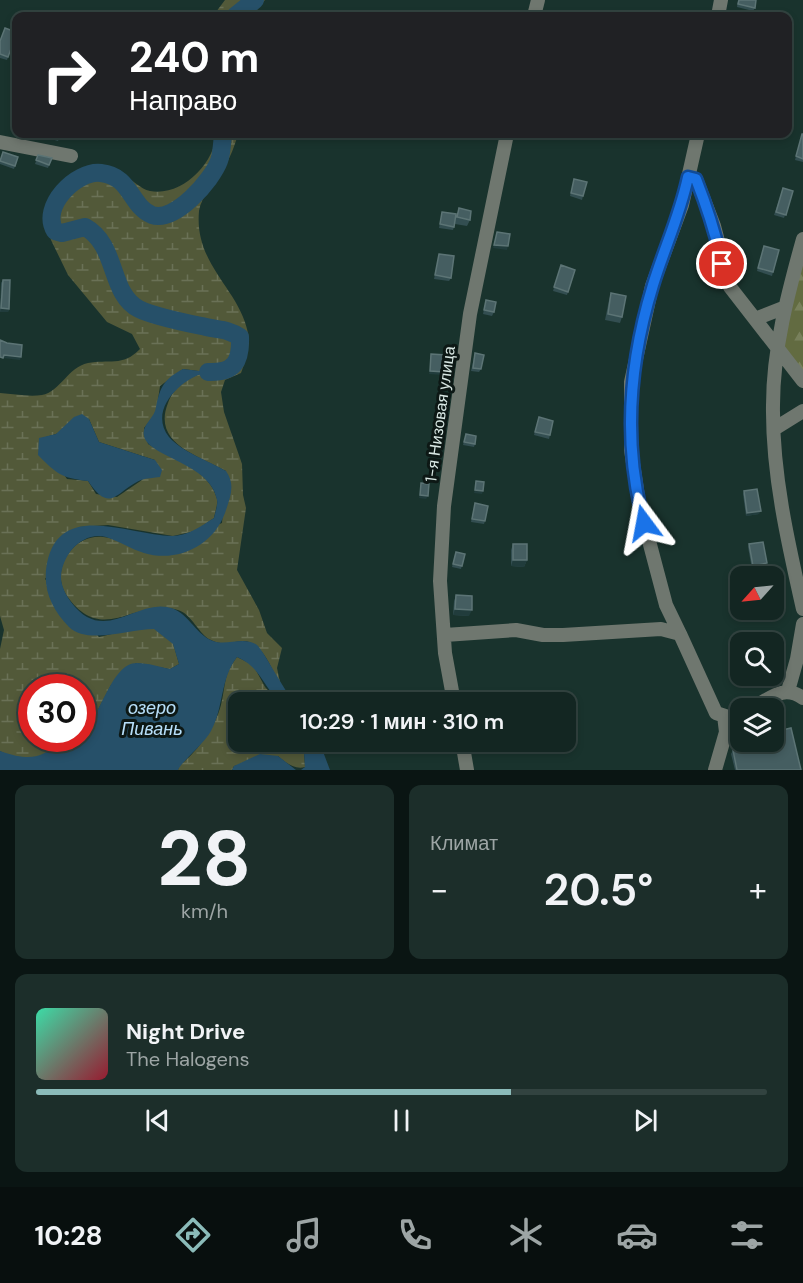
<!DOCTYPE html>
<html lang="ru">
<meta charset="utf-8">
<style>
:root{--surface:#132622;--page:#1c2e2a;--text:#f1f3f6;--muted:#9da5a5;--line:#324340;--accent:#8bbbb9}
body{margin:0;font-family:"DM Sans",sans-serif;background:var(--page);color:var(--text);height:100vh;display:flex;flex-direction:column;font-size:22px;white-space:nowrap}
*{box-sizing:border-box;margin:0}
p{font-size:20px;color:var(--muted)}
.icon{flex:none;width:33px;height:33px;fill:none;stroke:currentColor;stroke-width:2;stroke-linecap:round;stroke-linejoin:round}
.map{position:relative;height:770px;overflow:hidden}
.side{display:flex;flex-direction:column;gap:15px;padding:15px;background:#0a1513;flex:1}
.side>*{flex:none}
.guide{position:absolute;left:12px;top:12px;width:780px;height:126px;border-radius:12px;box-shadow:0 3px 9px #0003,0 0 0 2px var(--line);background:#202124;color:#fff;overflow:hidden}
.needle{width:39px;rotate:243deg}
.controls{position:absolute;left:730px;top:566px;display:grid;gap:12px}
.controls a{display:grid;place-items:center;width:54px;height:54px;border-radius:12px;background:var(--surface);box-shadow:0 3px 9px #0003,0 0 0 2px var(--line);font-size:30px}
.speed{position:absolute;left:18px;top:674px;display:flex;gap:12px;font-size:30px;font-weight:700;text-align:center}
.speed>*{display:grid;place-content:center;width:78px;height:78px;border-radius:50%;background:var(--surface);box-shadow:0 3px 9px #0003,0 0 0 2px var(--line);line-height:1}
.speed .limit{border:9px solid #d22;background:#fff;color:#111}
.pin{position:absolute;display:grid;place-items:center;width:51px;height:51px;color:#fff;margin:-26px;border:3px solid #fff;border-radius:50%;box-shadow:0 2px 6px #0007}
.me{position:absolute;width:66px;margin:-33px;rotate:347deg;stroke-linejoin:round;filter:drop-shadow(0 0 4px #0008)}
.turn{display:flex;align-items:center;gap:21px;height:126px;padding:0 18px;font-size:27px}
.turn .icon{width:78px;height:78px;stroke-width:2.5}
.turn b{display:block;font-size:42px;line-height:51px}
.big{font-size:45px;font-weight:600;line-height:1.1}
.side .tile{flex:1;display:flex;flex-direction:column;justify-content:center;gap:9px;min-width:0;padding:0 21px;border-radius:12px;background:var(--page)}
.side .dial{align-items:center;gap:0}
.dial b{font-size:78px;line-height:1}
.song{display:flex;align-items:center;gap:18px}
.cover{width:72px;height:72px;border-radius:9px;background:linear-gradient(135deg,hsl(160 70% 55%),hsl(350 70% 35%))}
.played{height:6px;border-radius:3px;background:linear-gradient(90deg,var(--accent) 65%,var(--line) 65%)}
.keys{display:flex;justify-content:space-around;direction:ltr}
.heat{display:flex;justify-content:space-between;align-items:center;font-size:33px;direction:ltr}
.side .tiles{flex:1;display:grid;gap:15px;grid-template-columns:1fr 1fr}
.tile:last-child{grid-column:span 2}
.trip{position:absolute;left:228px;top:692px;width:348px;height:60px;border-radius:12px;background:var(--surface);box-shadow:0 3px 9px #0003,0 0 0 2px var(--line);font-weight:600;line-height:60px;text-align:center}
.menu{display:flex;height:96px;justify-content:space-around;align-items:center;background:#080f0e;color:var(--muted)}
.menu .icon{width:42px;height:42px}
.menu .on{color:var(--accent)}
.menu b{font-size:27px;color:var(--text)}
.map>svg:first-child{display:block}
</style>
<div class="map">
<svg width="803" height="770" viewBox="0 0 803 770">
<defs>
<pattern id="forest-firs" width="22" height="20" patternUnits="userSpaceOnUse" patternTransform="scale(1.5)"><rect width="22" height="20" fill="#626b41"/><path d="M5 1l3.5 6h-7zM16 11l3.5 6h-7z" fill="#78805c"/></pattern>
<pattern id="wetland-marsh" width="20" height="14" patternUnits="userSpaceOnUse" patternTransform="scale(1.5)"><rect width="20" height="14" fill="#525939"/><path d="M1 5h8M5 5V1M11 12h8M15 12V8" fill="none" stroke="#6a7156"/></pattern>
</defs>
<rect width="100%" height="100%" fill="#19332d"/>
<path fill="url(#forest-firs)" d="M803 239V381L778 350Z"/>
<path fill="url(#wetland-marsh)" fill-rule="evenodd" d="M225 0H265L252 16H213Z
M216 134H238C235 145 230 158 224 168 216 181 201 196 199 211 194 265 239 288 248 333 251 345 245 362 241 373L225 380 221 392 224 412 242 464 243 495 246 508 237 570 259 610 267 633 282 648 277 668 281 687C273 672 263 641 243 641 231 642 222 646 211 640 199 635 192 614 178 610 135 597 103 647 67 596 49 571 73 533 103 537 117 538 133 548 146 553L222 523 226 471C197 455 152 443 168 403 174 386 189 377 206 372L183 369 160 386 156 413 144 428 148 444C171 457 210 470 217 499 218 504 215 512 214 518L195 531 173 536 108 525 79 527 45 579 99 637 129 630 154 628 173 643 179 664 170 669 136 663 111 685 90 725 83 731 82 687H32V738H73C44 760 34 770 0 751V649L4 630 0 616V393C13 394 29 397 42 395 60 392 68 367 88 363 108 359 123 367 140 349L132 334 107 322 68 275 51 240 44 216C48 208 52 198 57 192 73 173 101 163 123 175 132 179 140 189 150 191 182 197 215 163 216 134ZM89 419 99 442 155 460 142 480 117 497 96 494 88 481 67 479 39 439 56 434Z
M237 657 253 665 265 687 279 702H238V741H296L304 752 305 767C295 770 286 763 278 756L234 766 232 770H178L179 766C197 752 215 728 221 705 226 685 223 675 237 657Z"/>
<path fill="#265069" d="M183 369 208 372C183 377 147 409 169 437 182 452 209 461 226 471 236 485 230 498 225 513 213 546 177 563 144 553 131 549 119 541 106 537 82 531 62 555 61 577 61 586 66 595 71 602 103 645 134 601 167 607 189 611 194 634 213 641 227 646 244 636 257 645 263 650 284 690 294 702H279C262 684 260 667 237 657 220 679 224 707 211 731 204 744 181 762 178 770H0V751C52 770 47 738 82 738L83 731C101 717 111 663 137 663 148 663 160 667 170 669L179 664 173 644 154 629C130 629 87 645 69 627 53 610 44 593 46 570 55 497 129 536 172 536 188 536 201 526 214 518 215 513 218 505 217 500 211 463 148 457 144 436 141 425 155 418 156 407 160 387 164 379 183 369Z
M82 414 89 419 99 442 155 460 162 470 160 477C154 478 147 478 141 480 116 491 111 515 88 481 61 478 57 474 38 455L39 438 56 434 74 417Z
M296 741H319L330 770H301L305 767 304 752Z
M260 754 278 756 296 770H232L234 766Z"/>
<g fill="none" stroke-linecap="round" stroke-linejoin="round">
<path stroke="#265069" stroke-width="18" d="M235 16 255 0
M208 372C234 373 241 362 240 337 228 329 219 330 206 327 187 323 155 317 139 309 109 294 118 245 85 227L62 233 55 231C40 207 76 170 101 173 131 176 130 206 152 215 175 223 212 180 219 161 222 153 222 142 223 134"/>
<path stroke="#6f776f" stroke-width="14" d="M534 16 538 0
M718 16 721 0
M0 142 71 156
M688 177 696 179 714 226 730 287 803 381
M803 239C788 293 773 349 773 405 772 473 788 543 803 609
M755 319 783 308
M774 429 803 411
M680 634 666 605 639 503 631 450V382L652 286 682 205 698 134
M445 635 516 630 543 635H563L661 629 680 634 716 713 728 717 741 713
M788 691 797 659 803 624
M454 702 445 653 440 581 444 506 470 314 507 134
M752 708C770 699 783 684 803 698
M462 741 467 770
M715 770 726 732 724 716"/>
</g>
<path fill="#334e51" d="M738 0 755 8 753 11 737 7Z
M16 35 7 60 0 58V41Z
M34 134H61L58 141Z
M515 134H524L522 139 515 138Z
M802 134H803V162L795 160Z
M38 155 52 158 48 168 35 164Z
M18 157 14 169 0 164V161Z
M574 179 583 196 582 200 570 196Z
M783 188 793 191 784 218 774 215Z
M459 208 470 220 467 226 455 224 453 230 439 228 442 212 457 215Z
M764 246 779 250 772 276 757 271Z
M439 254 451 278 449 281 434 279Z
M561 265 575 270 567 295 553 291Z
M3 280 9 309 8 312H0L1 283Z
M611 293 622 317 620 323 605 320 609 300Z
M486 300 494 312 492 316 483 314Z
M475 353 481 369 479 372 471 371Z
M538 420 550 435 549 439 534 435Z
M466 434 475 444 474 447 463 445Z
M744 491 759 514 746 516 743 494Z
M475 503 485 521 484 524 471 522Z
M513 544 527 560 524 567 511 566V550Z
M749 544 767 563 766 566 752 569 748 547Z
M465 554 461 569 452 567 455 555Z
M456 595 469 616 453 615 454 601Z
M774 732 801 770H735L731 754 733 750 774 741Z"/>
<path fill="#213c3c" d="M494 245 508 246 507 250 493 248Z
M1 308 9 309 8 312H0Z
M4 355 21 357 20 360 3 358Z
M430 371 445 372 444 375 429 374Z
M475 490 483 491 482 494 474 493Z
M420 495 428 496 426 499 419 498Z
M761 511 759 514 746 516 747 513Z
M513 560H527L524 567 511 566Z
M767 563 766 566 752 569 753 566Z
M455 609 472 610 469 616 453 615Z"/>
<path fill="#455e61" stroke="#5c7475" stroke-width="1.5" d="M739 0H756L755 8 738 4Z
M5 28 16 32V35L8 57 0 54V41Z
M45 134H61L59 138Z
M516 134H524L523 136 517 135Z
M802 134H803V159L796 156Z
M3 152 18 157 15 166 0 161Z
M38 155 52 158 49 165 36 160Z
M574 179 587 182 583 196 571 193Z
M783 188 793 191 786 215 776 212Z
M459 208 471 211 470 220 457 217Z
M442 212 456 214 454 227 440 224Z
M497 232 510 234 508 246 494 245Z
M764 246 779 250 773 272 758 268Z
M439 254 454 256 451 278 435 275Z
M561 265 575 270 568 292 554 287Z
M3 280H10L9 309 1 308Z
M611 293 626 296 622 317 608 314Z
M486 300 496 302 494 312 484 310Z
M0 340 7 343 22 345 21 357 4 355 3 358 0 357Z
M475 353 484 355 481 369 473 368Z
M431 354 446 355 445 372 430 371Z
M539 417 553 421 550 435 535 432Z
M466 434 476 436 475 444 464 442Z
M476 481 484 482 483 491 475 490Z
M421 483 429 484 428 496 420 495Z
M757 489 761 511 747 513 744 491Z
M475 503 488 506 485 521 472 519Z
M763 542 767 563 753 566 749 544Z
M513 544H527V560H513Z
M456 552 465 554 462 566 453 564Z
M456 595 472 596V610L455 609Z
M791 728 801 770H737L733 750 776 741 774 732Z"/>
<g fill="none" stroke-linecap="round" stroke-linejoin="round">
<g stroke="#114b97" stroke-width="15">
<path id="route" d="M644 523C623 445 629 363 653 285 664 249 680 215 688 177L696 179C707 207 716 234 722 264"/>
</g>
<use href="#route" stroke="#1a73e8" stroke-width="10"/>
</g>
<g text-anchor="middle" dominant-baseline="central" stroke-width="6" stroke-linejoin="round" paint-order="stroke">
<g font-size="16" fill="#d9e8e4" stroke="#0d1815">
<text transform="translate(440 414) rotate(-82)">1-я Низовая улица</text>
</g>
<g font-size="18" font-style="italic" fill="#b8e0fb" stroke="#0d1815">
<text x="152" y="708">озеро<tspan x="152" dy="21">Пивань</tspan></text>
</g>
</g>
</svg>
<div class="controls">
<a><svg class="needle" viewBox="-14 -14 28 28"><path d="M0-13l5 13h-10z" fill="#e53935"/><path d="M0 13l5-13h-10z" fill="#9da5a5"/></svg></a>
<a><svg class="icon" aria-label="search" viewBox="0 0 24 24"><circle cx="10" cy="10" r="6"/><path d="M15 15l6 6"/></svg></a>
<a><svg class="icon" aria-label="layers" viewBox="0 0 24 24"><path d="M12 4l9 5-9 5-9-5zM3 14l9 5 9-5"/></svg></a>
</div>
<div class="speed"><div class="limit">30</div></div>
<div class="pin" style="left:722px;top:264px;background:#d93025"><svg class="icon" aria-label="arrive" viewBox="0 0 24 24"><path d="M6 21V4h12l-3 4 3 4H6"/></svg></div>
<svg class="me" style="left:644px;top:523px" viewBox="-20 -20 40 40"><path d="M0-17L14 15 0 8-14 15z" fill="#1a73e8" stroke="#fff" stroke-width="4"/></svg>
<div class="trip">10:29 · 1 мин · 310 m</div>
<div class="guide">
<div class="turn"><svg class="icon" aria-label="right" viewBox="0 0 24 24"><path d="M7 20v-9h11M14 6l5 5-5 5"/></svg><div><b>240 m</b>Направо</div></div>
</div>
</div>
<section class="side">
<div class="tiles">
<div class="tile dial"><b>28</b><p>km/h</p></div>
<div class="tile"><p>Климат</p>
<div class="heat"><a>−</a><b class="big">20.5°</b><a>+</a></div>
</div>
<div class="tile">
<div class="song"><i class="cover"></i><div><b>Night Drive</b><p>The Halogens</p></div></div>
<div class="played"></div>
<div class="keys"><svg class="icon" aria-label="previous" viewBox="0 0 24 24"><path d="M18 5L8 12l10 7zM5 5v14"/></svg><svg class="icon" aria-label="pause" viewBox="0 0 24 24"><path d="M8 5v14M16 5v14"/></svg><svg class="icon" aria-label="next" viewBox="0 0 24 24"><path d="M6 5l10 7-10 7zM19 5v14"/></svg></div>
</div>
</div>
</section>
<nav class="menu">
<b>10:28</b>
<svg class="icon on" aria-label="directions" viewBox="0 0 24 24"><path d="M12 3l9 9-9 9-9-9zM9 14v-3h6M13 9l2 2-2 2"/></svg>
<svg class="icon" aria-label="music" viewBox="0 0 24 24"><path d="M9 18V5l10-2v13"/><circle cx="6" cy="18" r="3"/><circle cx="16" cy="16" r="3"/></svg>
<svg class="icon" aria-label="phone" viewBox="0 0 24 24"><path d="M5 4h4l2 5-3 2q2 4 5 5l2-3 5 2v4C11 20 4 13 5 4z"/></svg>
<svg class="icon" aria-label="climate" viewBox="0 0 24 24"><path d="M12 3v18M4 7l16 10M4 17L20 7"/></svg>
<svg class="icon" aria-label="car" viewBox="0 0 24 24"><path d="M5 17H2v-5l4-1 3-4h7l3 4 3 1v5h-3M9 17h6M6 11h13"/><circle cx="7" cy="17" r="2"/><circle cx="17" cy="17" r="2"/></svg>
<svg class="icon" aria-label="filters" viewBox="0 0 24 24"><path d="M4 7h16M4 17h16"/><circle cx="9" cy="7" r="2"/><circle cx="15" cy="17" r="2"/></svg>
</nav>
